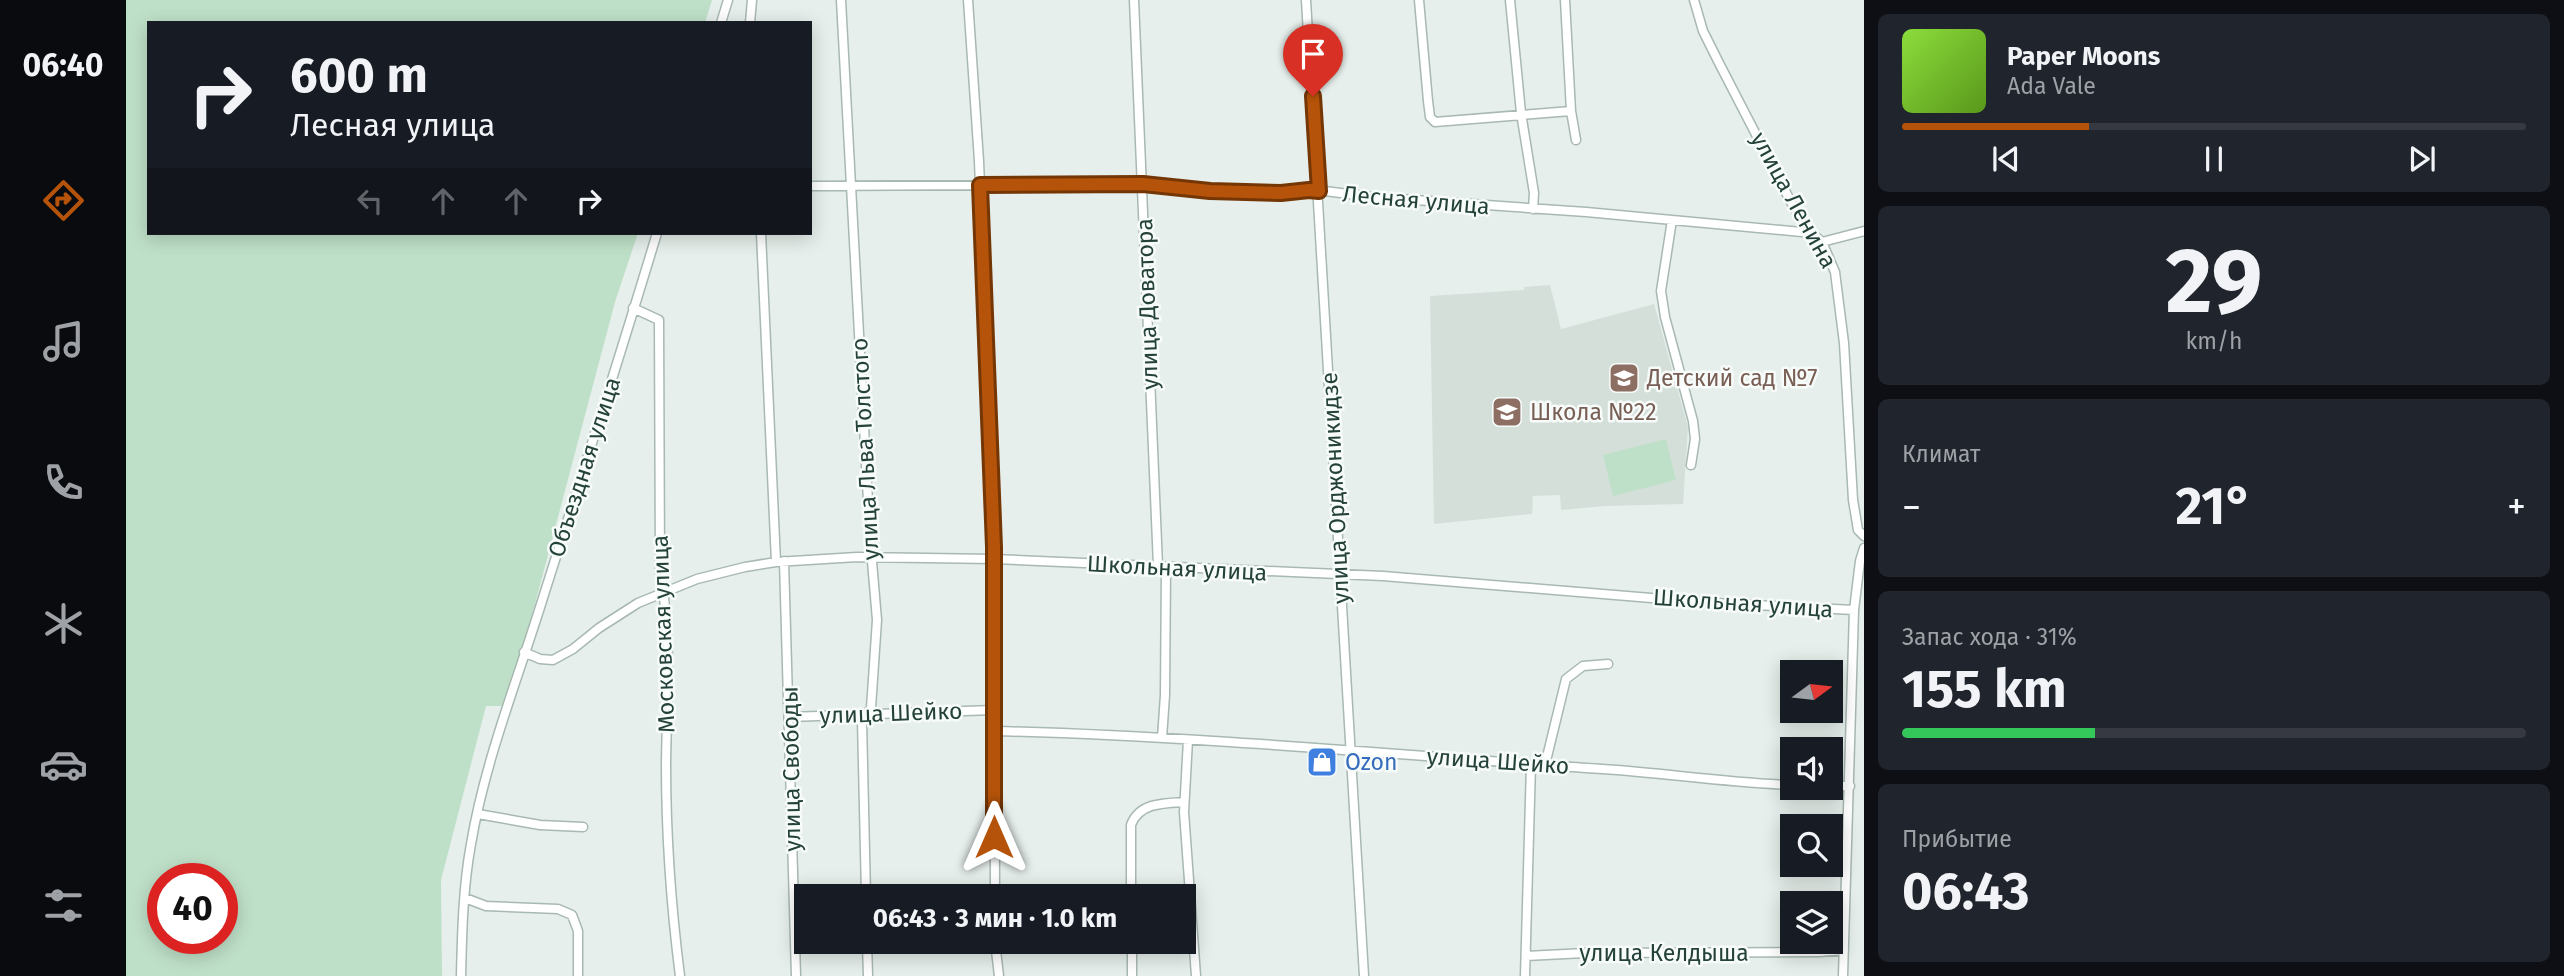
<!DOCTYPE html>
<html lang="ru">
<meta charset="utf-8">
<style>
:root{--surface:#171b24;--page:#20242c;--text:#f1f3f6;--muted:#9ea1a6;--line:#363941;--accent:#b45309}
body{margin:0;font-family:"Fira Sans",sans-serif;background:var(--page);color:var(--text);height:100vh;display:flex;flex-direction:column;font-size:26px;white-space:nowrap}
*{box-sizing:border-box;margin:0}
p{font-size:23px;color:var(--muted)}
.icon{flex:none;width:38px;height:38px;fill:none;stroke:currentColor;stroke-width:2;stroke-linecap:round;stroke-linejoin:round}
.map{position:relative;flex:1;overflow:hidden}
.sheet{display:flex;flex-direction:column;gap:14px;padding:14px;background:#0d0f14;width:700px}
.sheet>*{flex:none}
.banner{position:absolute;left:21px;top:21px;width:665px;height:214px;border-radius:0px;box-shadow:0 4px 18px #0003;background:#171b24;color:var(--text);overflow:hidden}
.needle{width:46px;rotate:75deg}
.buttons{position:absolute;left:1654px;top:660px;display:grid;gap:14px}
.buttons a{display:grid;place-items:center;width:63px;height:63px;border-radius:0px;background:var(--surface);box-shadow:0 4px 18px #0003;font-size:35px}
.speed{position:absolute;left:21px;top:863px;display:flex;gap:14px;font-size:35px;font-weight:700;text-align:center}
.speed>*{display:grid;place-content:center;width:91px;height:91px;border-radius:50%;background:var(--surface);box-shadow:0 4px 18px #0003;line-height:1}
.speed .limit{border:10px solid #d22;background:#fff;color:#111}
.pin{position:absolute;display:grid;place-items:center;width:60px;height:60px;color:#fff;margin:-72px -30px;border-radius:50% 50% 50% 0;rotate:-45deg;box-shadow:0 0 7px #0007}
.pin .icon{rotate:45deg}
.me{position:absolute;width:77px;margin:-38px;rotate:0deg;stroke-linejoin:round;filter:drop-shadow(0 0 5px #0008)}
.turn{display:flex;align-items:center;gap:24px;height:147px;padding:0 28px;font-size:32px}
.turn .icon{width:91px;height:91px;stroke-width:2.5}
.turn b{display:block;font-size:49px;line-height:60px}
.lanes{display:flex;align-items:center;height:66px;padding:0 28px;background:#0003;justify-content:center;gap:35px;direction:ltr}
.lanes .off{opacity:.35}
.big{font-size:52px;font-weight:700;line-height:1.1}
.sheet .card{flex:1;display:flex;flex-direction:column;justify-content:center;gap:10px;min-width:0;padding:0 24px;border-radius:10px;background:var(--page)}
.sheet .dial{align-items:center;gap:0}
.dial b{font-size:91px;line-height:1}
.song{display:flex;align-items:center;gap:21px}
.cover{width:84px;height:84px;border-radius:10px;background:linear-gradient(135deg,hsl(90 70% 55%),hsl(90 70% 35%))}
.played{height:7px;border-radius:4px;background:linear-gradient(90deg,var(--accent) 30%,var(--line) 30%)}
.keys{display:flex;justify-content:space-around;direction:ltr}
.heat{display:flex;justify-content:space-between;align-items:center;font-size:38px;direction:ltr}
.charge{height:10px;border-radius:5px;background:linear-gradient(90deg,#34c759 31%,var(--line) 0)}
.trip{position:absolute;left:668px;top:884px;width:402px;height:70px;border-radius:0px;background:var(--surface);box-shadow:0 4px 18px #0003;font-weight:700;line-height:70px;text-align:center}
main{display:flex;flex:1;min-height:0}
.tab-bar{display:flex;flex-direction:column;width:126px;justify-content:space-around;align-items:center;background:#090b0e;color:var(--muted)}
.tab-bar .icon{width:49px;height:49px}
.tab-bar .on{color:var(--accent)}
.tab-bar b{font-size:32px;color:var(--text)}
.map>svg:first-child{display:block}
</style>
<main>
<nav class="tab-bar">
<b>06:40</b>
<svg class="icon on" aria-label="directions" viewBox="0 0 24 24"><path d="M12 3l9 9-9 9-9-9zM9 14v-3h6M13 9l2 2-2 2"/></svg>
<svg class="icon" aria-label="music" viewBox="0 0 24 24"><path d="M9 18V5l10-2v13"/><circle cx="6" cy="18" r="3"/><circle cx="16" cy="16" r="3"/></svg>
<svg class="icon" aria-label="phone" viewBox="0 0 24 24"><path d="M5 4h4l2 5-3 2q2 4 5 5l2-3 5 2v4C11 20 4 13 5 4z"/></svg>
<svg class="icon" aria-label="climate" viewBox="0 0 24 24"><path d="M12 3v18M4 7l16 10M4 17L20 7"/></svg>
<svg class="icon" aria-label="car" viewBox="0 0 24 24"><path d="M5 17H2v-5l4-1 3-4h7l3 4 3 1v5h-3M9 17h6M6 11h13"/><circle cx="7" cy="17" r="2"/><circle cx="17" cy="17" r="2"/></svg>
<svg class="icon" aria-label="filters" viewBox="0 0 24 24"><path d="M4 7h16M4 17h16"/><circle cx="9" cy="7" r="2"/><circle cx="15" cy="17" r="2"/></svg>
</nav>
<div class="map">
<svg width="1738" height="976" viewBox="0 0 1738 976">
<rect width="100%" height="100%" fill="#e6efeb"/>
<path fill="#d4dfda" d="M1424 285 1435 329 1528 304 1562 427 1557 504 1479 506 1435 510 1434 495 1407 496 1406 514 1308 524 1304 296 1398 290V287Z"/>
<path fill="#bfe0c8" fill-rule="evenodd" d="M0 0H586L579 23H23V233H512L489 302 396 653 385 706H360L315 880 316 976H0ZM37 878H96V938H37Z
M1540 439 1550 480 1487 496 1477 455Z"/>
<g fill="none" stroke-linecap="round" stroke-linejoin="round">
<g stroke="#a8b8b2" stroke-width="11">
<path id="minor" d="M715 0 744 538 751 620 745 708 736 720 740 896
M842 0 853 161 868 547 869 896
M1008 0 1032 566
M1180 0 1238 976
M1293 0 1302 101 1304 117 1309 122 1445 111
M1384 0 1395 113 1408 193 1407 209
M1439 0 1445 111 1450 140
M1568 0 1577 31 1593 63 1667 206 1686 233 1696 242 1709 272 1718 343 1727 500 1732 530 1738 536
M595 23 602 0
M624 23 626 0
M684 186 1017 184 1084 191 1155 193 1183 189 1246 197 1460 212 1686 233
M1546 220 1535 291 1539 317 1567 421 1569 439 1565 465
M635 233 650 562
M1696 242 1738 231
M507 308 533 320 534 572C546 634 541 700 540 763 540 834 545 906 554 976
M658 561 670 976
M398 652 414 659 427 660 447 649 473 628 512 603 571 579 619 567 650 562 731 557 868 559 1257 576 1586 603 1728 610
M663 717 868 710
M868 731C1071 736 1273 755 1476 769 1540 773 1602 783 1666 785
M1036 738 1039 695 1040 567
M1062 740 1058 812 1070 976
M1419 765 1440 679 1457 666 1482 664
M1704 786H1724
M352 814 414 825 457 827
M1005 896V825C1013 803 1037 803 1058 802
M339 898 360 906 432 909 446 915 452 931V976
M741 942 742 976
M869 942 873 976
M1006 942V976
M1400 956 1459 953 1693 952 1718 950
M335 976C336 933 337 887 345 844 359 761 391 681 416 601 455 478 494 356 531 233
M1399 976 1405 764
M1717 976 1728 610 1734 561 1738 548"/>
</g>
<use href="#minor" stroke="#fff" stroke-width="8"/>
</g>
<g fill="none" stroke-linecap="round" stroke-linejoin="round">
<g stroke="#753606" stroke-width="18">
<path id="route" d="M868 837V547L854 185 1017 184 1084 191 1155 193 1183 190 1193 191 1187 96"/>
</g>
<use href="#route" stroke="#b45309" stroke-width="12"/>
</g>
<defs>
<g id="school-square" transform="scale(1.575)"><rect x="-9" y="-9" width="18" height="18" rx="4" fill="#8d6e63" stroke="#f7fbf9"/><path d="M0-5L7-2L0 1L-7-2ZM-4 1L0 2.5L4 1V4Q0 6-4 4Z" fill="#fff"/></g>
<g id="shop-square" transform="scale(1.575)"><rect x="-9" y="-9" width="18" height="18" rx="4" fill="#3f7fe0" stroke="#f7fbf9"/><path d="M-5-2.5h2.3a2.7 3.5 0 0 1 5.4 0H5L5.5 6h-11ZM-1.5-2.5h3a1.5 2.3 0 0 0-3 0Z" fill="#fff"/></g>
</defs>
<g fill-rule="evenodd">
<use href="#school-square" x="1498" y="378"/>
<use href="#school-square" x="1381" y="412"/>
<use href="#shop-square" x="1196" y="762"/>
</g>
<g text-anchor="middle" dominant-baseline="central" stroke-width="5" stroke-linejoin="round" paint-order="stroke">
<g font-size="23" fill="#24423a" stroke="#f7fbf9">
<text transform="translate(1290 200) rotate(5)">Лесная улица</text>
<text transform="translate(1668 200) rotate(61)">улица Ленина</text>
<text transform="translate(1021 304) rotate(-92)">улица Доватора</text>
<text transform="translate(739 449) rotate(-93)">улица Льва Толстого</text>
<text transform="translate(458 467) rotate(-72)">Объездная улица</text>
<text transform="translate(1209 488) rotate(-93)">улица Орджоникидзе</text>
<text transform="translate(1051 568) rotate(3)">Школьная улица</text>
<text transform="translate(1617 603) rotate(4)">Школьная улица</text>
<text transform="translate(537 634) rotate(-92)">Московская улица</text>
<text transform="translate(765 713) rotate(-2)">улица Шейко</text>
<text transform="translate(1372 761) rotate(4)">улица Шейко</text>
<text transform="translate(665 769) rotate(-91)">улица Свободы</text>
<text x="1538" y="953">улица Келдыша</text>
</g>
<g font-size="23" fill="#785e54" stroke="#f7fbf9" text-anchor="start">
<text x="1521" y="378">Детский сад №7</text>
<text x="1404" y="412">Школа №22</text>
</g>
<g font-size="23" fill="#366cbe" stroke="#f7fbf9" text-anchor="start">
<text x="1219" y="762">Ozon</text>
</g>
</g>
</svg>
<div class="buttons">
<a><svg class="needle" viewBox="-14 -14 28 28"><path d="M0-13l5 13h-10z" fill="#e53935"/><path d="M0 13l5-13h-10z" fill="#9ea1a6"/></svg></a>
<a><svg class="icon" aria-label="sound" viewBox="0 0 24 24"><path d="M4 9h4l5-4v14l-5-4H4zM17 9q2 3 0 6"/></svg></a>
<a><svg class="icon" aria-label="search" viewBox="0 0 24 24"><circle cx="10" cy="10" r="6"/><path d="M15 15l6 6"/></svg></a>
<a><svg class="icon" aria-label="layers" viewBox="0 0 24 24"><path d="M12 4l9 5-9 5-9-5zM3 14l9 5 9-5"/></svg></a>
</div>
<div class="speed"><div class="limit">40</div></div>
<div class="pin" style="left:1187px;top:96px;background:#d93025"><svg class="icon" aria-label="arrive" viewBox="0 0 24 24"><path d="M6 21V4h12l-3 4 3 4H6"/></svg></div>
<svg class="me" style="left:868px;top:837px" viewBox="-20 -20 40 40"><path d="M0-17L14 15 0 8-14 15z" fill="#b45309" stroke="#fff" stroke-width="4"/></svg>
<div class="trip">06:43 · 3 мин · 1.0 km</div>
<div class="banner">
<div class="turn"><svg class="icon" aria-label="right" viewBox="0 0 24 24"><path d="M7 20v-9h11M14 6l5 5-5 5"/></svg><div><b>600 m</b>Лесная улица</div></div>
<div class="lanes"><svg class="icon off" aria-label="left" viewBox="0 0 24 24"><path d="M17 20v-9H6M10 6l-5 5 5 5"/></svg><svg class="icon off" aria-label="ahead" viewBox="0 0 24 24"><path d="M12 20V5M6 11l6-6 6 6"/></svg><svg class="icon off" aria-label="ahead" viewBox="0 0 24 24"><path d="M12 20V5M6 11l6-6 6 6"/></svg><svg class="icon" aria-label="right" viewBox="0 0 24 24"><path d="M7 20v-9h11M14 6l5 5-5 5"/></svg></div>
</div>
</div>
<section class="sheet">
<div class="card">
<div class="song"><i class="cover"></i><div><b>Paper Moons</b><p>Ada Vale</p></div></div>
<div class="played"></div>
<div class="keys"><svg class="icon" aria-label="previous" viewBox="0 0 24 24"><path d="M18 5L8 12l10 7zM5 5v14"/></svg><svg class="icon" aria-label="pause" viewBox="0 0 24 24"><path d="M8 5v14M16 5v14"/></svg><svg class="icon" aria-label="next" viewBox="0 0 24 24"><path d="M6 5l10 7-10 7zM19 5v14"/></svg></div>
</div>
<div class="card dial"><b>29</b><p>km/h</p></div>
<div class="card"><p>Климат</p>
<div class="heat"><a>−</a><b class="big">21°</b><a>+</a></div>
</div>
<div class="card"><p>Запас хода · 31%</p><b class="big">155 km</b><div class="charge"></div></div>
<div class="card"><p>Прибытие</p><b class="big">06:43</b></div>
</section>
</main>
